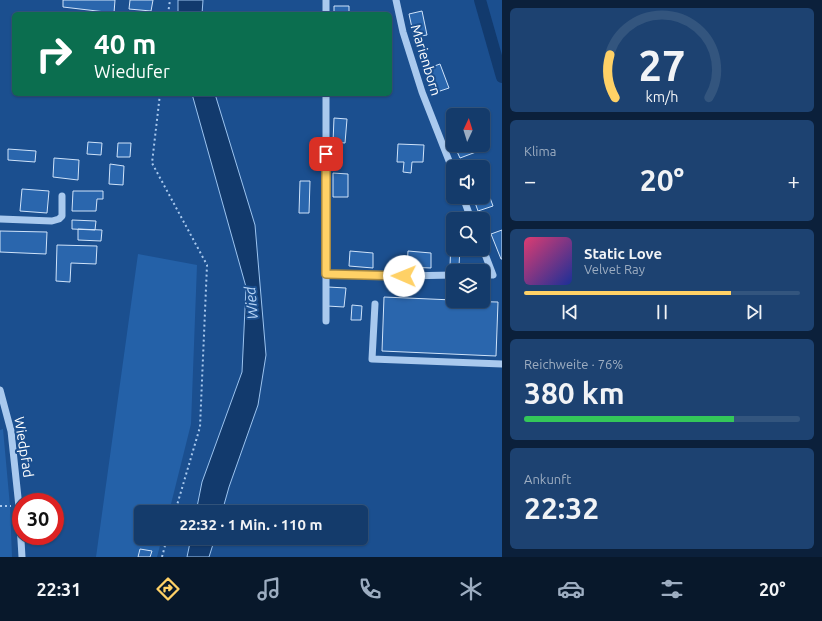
<!DOCTYPE html>
<html lang="de">
<meta charset="utf-8">
<style>
:root{--surface:#143b6b;--page:#1d4271;--text:#f1f3f6;--muted:#9dadc1;--line:#33557e;--accent:#ffd166}
body{margin:0;font-family:Ubuntu,sans-serif;background:var(--page);color:var(--text);height:100vh;display:flex;flex-direction:column;font-size:15px;white-space:nowrap}
*{box-sizing:border-box;margin:0}
p{font-size:13px;color:var(--muted)}
.icon{flex:none;width:22px;height:22px;fill:none;stroke:currentColor;stroke-width:2;stroke-linecap:round;stroke-linejoin:round}
.map{position:relative;flex:1;overflow:hidden}
.side{display:flex;flex-direction:column;gap:8px;padding:8px;background:#0b203b;width:320px}
.side>*{flex:none}
.top-card{position:absolute;left:12px;top:12px;width:380px;height:84px;border-radius:6px;box-shadow:0 1px 3px #0004,0 0 0 1px var(--line);background:#0b6e4f;color:#fff;overflow:hidden}
.needle{width:26px;rotate:4deg}
.buttons{position:absolute;left:446px;top:108px;display:grid;gap:8px}
.buttons a{display:grid;place-items:center;width:44px;height:44px;border-radius:6px;background:var(--surface);box-shadow:0 1px 3px #0004,0 0 0 1px var(--line);font-size:20px}
.speed{position:absolute;left:12px;top:493px;display:flex;gap:8px;font-size:20px;font-weight:700;text-align:center}
.speed>*{display:grid;place-content:center;width:52px;height:52px;border-radius:50%;background:var(--surface);box-shadow:0 1px 3px #0004,0 0 0 1px var(--line);line-height:1}
.speed .limit{border:6px solid #d22;background:#fff;color:#111}
.pin{position:absolute;display:grid;place-items:center;width:34px;height:34px;color:#fff;margin:-17px;border-radius:8px;box-shadow:0 2px 6px #0006}
.me{position:absolute;width:44px;margin:-22px;rotate:271deg;stroke-linejoin:round;filter:drop-shadow(0 0 3px #0008)}
.turn{display:flex;align-items:center;gap:14px;height:84px;padding:0 16px;font-size:18px}
.turn .icon{width:52px;height:52px;stroke-width:2.5}
.turn b{display:block;font-size:28px;line-height:34px}
.big{font-size:30px;font-weight:700;line-height:1.1}
.side .tile{flex:1;display:flex;flex-direction:column;justify-content:center;gap:6px;min-width:0;padding:0 14px;border-radius:6px;background:var(--page)}
.side .dial{align-items:center;gap:0}
.dial svg{height:104px;overflow:visible;fill:none;stroke:var(--line);stroke-width:7;stroke-linecap:round;text-anchor:middle}
.dial text{fill:var(--text);stroke:none}
.song{display:flex;align-items:center;gap:12px}
.cover{width:48px;height:48px;border-radius:6px;background:linear-gradient(135deg,hsl(340 70% 55%),hsl(230 70% 35%))}
.played{height:4px;border-radius:2px;background:linear-gradient(90deg,var(--accent) 75%,var(--line) 75%)}
.keys{display:flex;justify-content:space-around;direction:ltr}
.heat{display:flex;justify-content:space-between;align-items:center;font-size:22px;direction:ltr}
.charge{height:6px;border-radius:3px;background:linear-gradient(90deg,#34c759 76%,var(--line) 0)}
.trip{position:absolute;left:134px;top:505px;width:234px;height:40px;border-radius:6px;background:var(--surface);box-shadow:0 1px 3px #0004,0 0 0 1px var(--line);font-weight:700;line-height:40px;text-align:center}
.menu{display:flex;height:64px;justify-content:space-around;align-items:center;background:#08182b;color:var(--muted)}
.menu .icon{width:28px;height:28px}
.menu .current{color:var(--accent)}
.menu b{font-size:18px;color:var(--text)}
main{display:flex;flex:1;min-height:0}
.map>svg:first-child{display:block}
</style>
<main>
<div class="map">
<svg width="502" height="557" viewBox="0 0 502 557">
<rect width="100%" height="100%" fill="#1b4f8f"/>
<path fill="#2461a8" d="M138 254 197 265 191 424 169 512H141V538H162L157 557H96Z
M3 429 10 506 12 557H0V430Z"/>
<path fill="#123a6d" stroke="#9cc4f0" d="M178 0H203L202 14H178Z
M192 94H215L255 225 266 355 258 405 229 487 222 512H196L202 482 242 372 246 287Z
M191 538H215L209 557H187Z"/>
<g fill="none" stroke-linecap="round" stroke-linejoin="round">
<path stroke="#123a6d" stroke-width="12" d="M480 0 502 77"/>
</g>
<path fill="#2a66ad" stroke="#cfe3fa" d="M63 0H115L114 13 63 7Z
M130 0H153L151 11 129 9Z
M334 6H349V14H334Z
M422 11 427 35 414 37 409 14Z
M440 64 449 88 434 93 426 69Z
M334 118 347 119 345 143 333 142Z
M88 142 102 143 101 155 87 154Z
M118 143H131L130 157H117Z
M398 144 424 145 423 162H412L411 173 403 172 404 162H397Z
M454 145H473L476 152 460 158Z
M8 149 36 151 35 162 8 160Z
M54 158 79 160 78 180 53 177Z
M110 164 124 166 123 185 109 184Z
M333 173 348 174V197H333Z
M300 181H310L309 213H299Z
M485 184 493 206 478 211 473 197H483V185Z
M22 189 49 191 47 213 20 211Z
M73 191H103V199H97L96 211H72Z
M452 219H455H453V249H460L459 266H450Z
M72 220 96 221 95 230 72 229Z
M78 229 102 230 101 241 78 240Z
M502 230V259H501L491 234Z
M0 231 47 232 46 254 0 252Z
M57 245 97 246 96 264 71 263 70 282 56 281Z
M350 251 373 253V268L349 266Z
M408 251 431 253V268L407 267Z
M328 287 346 288 344 307 327 306Z
M384 297 453 300V301L498 302 496 356 382 351Z
M352 305 362 306 361 320H351Z
M140 549 152 551 150 557H138Z"/>
<g fill="none" stroke-linecap="round" stroke-linejoin="round">
<path stroke="#a9c9ee" stroke-width="2" stroke-dasharray="2 3" stroke-linecap="butt" d="M168 14 170 0
M160 94 152 163 207 265 200 427 175 512
M0 506H11
M162 557 167 538"/>
<path stroke="#a9c9ee" stroke-width="7" d="M326 0V14
M396 0 403 32 422 92 453 171
M326 94V321
M463 197 471 219
M0 219 52 221 59 219 62 216V196
M483 249 493 275H483
M326 274 404 276 453 275
M375 304 372 359 502 364
M0 390 11 431 19 507 22 557"/>
</g>
<g fill="none" stroke-linecap="round" stroke-linejoin="round">
<g stroke="#a68842" stroke-width="10">
<path id="route" d="M326 154V274L404 276"/>
</g>
<use href="#route" stroke="#ffd166" stroke-width="7"/>
</g>
<g text-anchor="middle" dominant-baseline="central" stroke-width="4" stroke-linejoin="round" paint-order="stroke">
<g font-size="14" fill="#fff" stroke="#1b4f8f">
<text transform="translate(426 60) rotate(73)">Marienborn</text>
<text transform="translate(24 447) rotate(81)">Wiedpfad</text>
</g>
<g font-size="15" font-style="italic" fill="#b5d3f5" stroke="#1b4f8f">
<text transform="translate(251 303) rotate(-95)">Wied</text>
</g>
</g>
</svg>
<div class="buttons">
<a><svg class="needle" viewBox="-14 -14 28 28"><path d="M0-13l5 13h-10z" fill="#e53935"/><path d="M0 13l5-13h-10z" fill="#9dadc1"/></svg></a>
<a><svg class="icon" aria-label="sound" viewBox="0 0 24 24"><path d="M4 9h4l5-4v14l-5-4H4zM17 9q2 3 0 6"/></svg></a>
<a><svg class="icon" aria-label="search" viewBox="0 0 24 24"><circle cx="10" cy="10" r="6"/><path d="M15 15l6 6"/></svg></a>
<a><svg class="icon" aria-label="layers" viewBox="0 0 24 24"><path d="M12 4l9 5-9 5-9-5zM3 14l9 5 9-5"/></svg></a>
</div>
<div class="speed"><div class="limit">30</div></div>
<div class="pin" style="left:326px;top:154px;background:#d93025"><svg class="icon" aria-label="arrive" viewBox="0 0 24 24"><path d="M6 21V4h12l-3 4 3 4H6"/></svg></div>
<svg class="me" style="left:404px;top:276px" viewBox="-20 -20 40 40"><circle r="19" fill="#fff"/><path d="M0-13L10 11 0 6-10 11z" fill="#ffd166"/></svg>
<div class="trip">22:32 · 1 Min. · 110 m</div>
<div class="top-card">
<div class="turn"><svg class="icon" aria-label="right" viewBox="0 0 24 24"><path d="M7 20v-9h11M14 6l5 5-5 5"/></svg><div><b>40 m</b>Wiedufer</div></div>
</div>
</div>
<section class="side">
<div class="tile dial"><svg viewBox="0 0 100 80">
<path d="M14 69A42 42 0 1 1 86 69"/>
<path d="M14 69A42 42 0 0 1 10 36" stroke="#ffd166"/>
<text x="50" y="56" font-size="32" font-weight="700">27</text>
<text x="50" y="72" font-size="11">km/h</text>
</svg></div>
<div class="tile"><p>Klima</p>
<div class="heat"><a>−</a><b class="big">20°</b><a>+</a></div>
</div>
<div class="tile">
<div class="song"><i class="cover"></i><div><b>Static Love</b><p>Velvet Ray</p></div></div>
<div class="played"></div>
<div class="keys"><svg class="icon" aria-label="previous" viewBox="0 0 24 24"><path d="M18 5L8 12l10 7zM5 5v14"/></svg><svg class="icon" aria-label="pause" viewBox="0 0 24 24"><path d="M8 5v14M16 5v14"/></svg><svg class="icon" aria-label="next" viewBox="0 0 24 24"><path d="M6 5l10 7-10 7zM19 5v14"/></svg></div>
</div>
<div class="tile"><p>Reichweite · 76%</p><b class="big">380 km</b><div class="charge"></div></div>
<div class="tile"><p>Ankunft</p><b class="big">22:32</b></div>
</section>
</main>
<nav class="menu">
<b>22:31</b>
<svg class="icon current" aria-label="directions" viewBox="0 0 24 24"><path d="M12 3l9 9-9 9-9-9zM9 14v-3h6M13 9l2 2-2 2"/></svg>
<svg class="icon" aria-label="music" viewBox="0 0 24 24"><path d="M9 18V5l10-2v13"/><circle cx="6" cy="18" r="3"/><circle cx="16" cy="16" r="3"/></svg>
<svg class="icon" aria-label="phone" viewBox="0 0 24 24"><path d="M5 4h4l2 5-3 2q2 4 5 5l2-3 5 2v4C11 20 4 13 5 4z"/></svg>
<svg class="icon" aria-label="climate" viewBox="0 0 24 24"><path d="M12 3v18M4 7l16 10M4 17L20 7"/></svg>
<svg class="icon" aria-label="car" viewBox="0 0 24 24"><path d="M5 17H2v-5l4-1 3-4h7l3 4 3 1v5h-3M9 17h6M6 11h13"/><circle cx="7" cy="17" r="2"/><circle cx="17" cy="17" r="2"/></svg>
<svg class="icon" aria-label="filters" viewBox="0 0 24 24"><path d="M4 7h16M4 17h16"/><circle cx="9" cy="7" r="2"/><circle cx="15" cy="17" r="2"/></svg>
<b>20°</b>
</nav>
